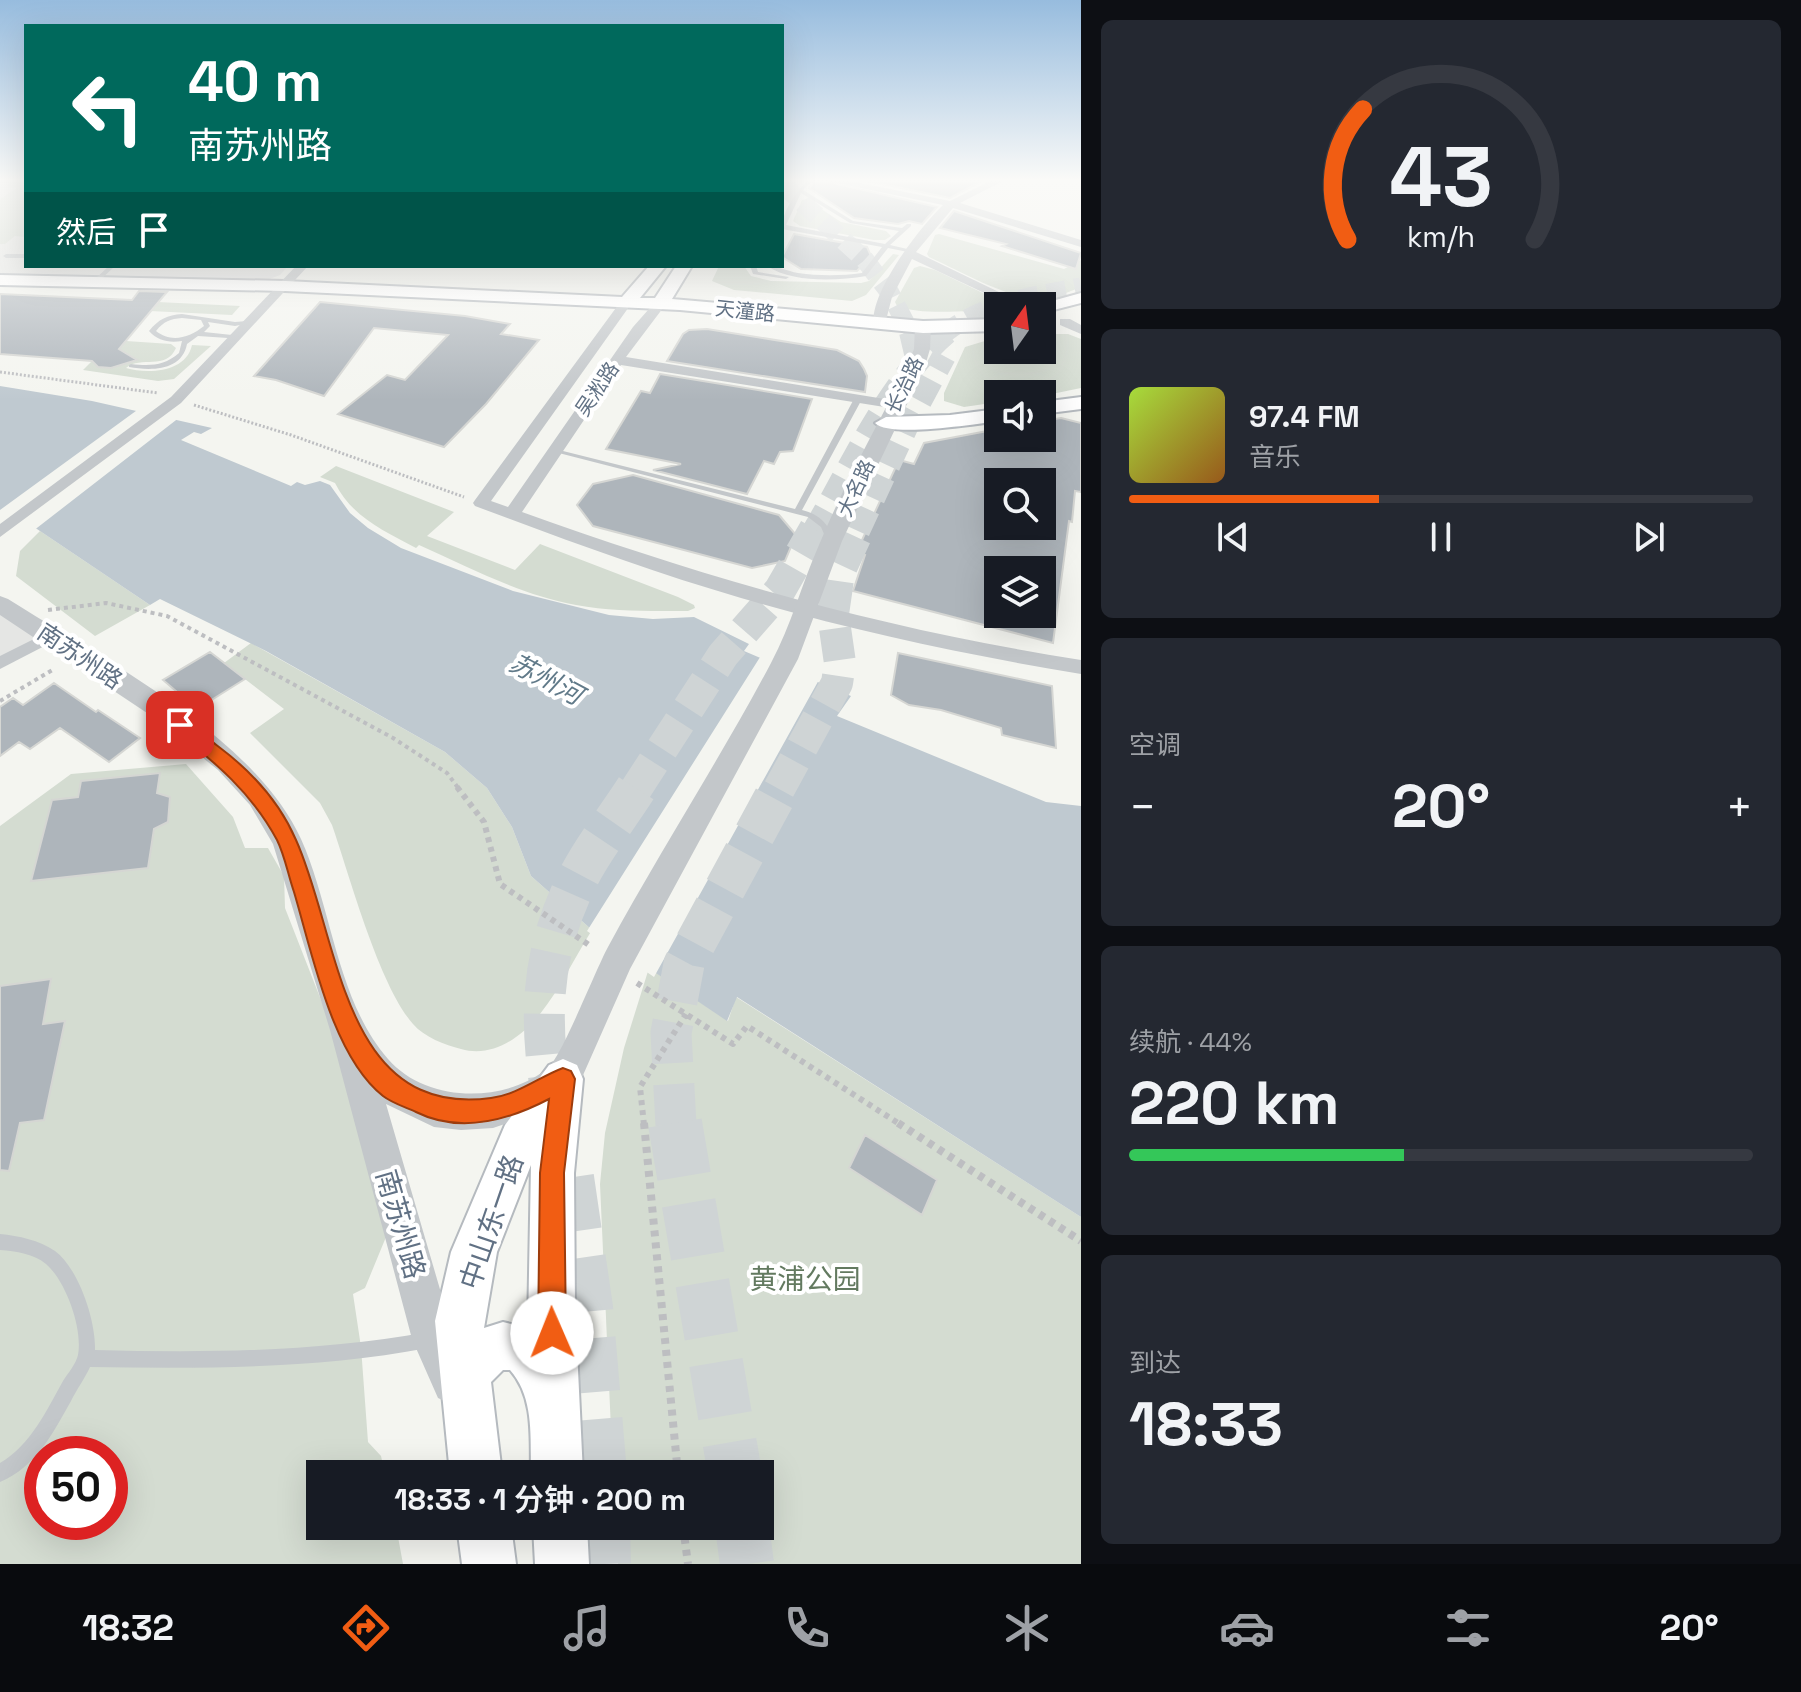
<!DOCTYPE html>
<html lang="zh">
<meta charset="utf-8">
<style>
:root{--surface:#171b24;--page:#242831;--text:#f1f3f6;--muted:#9ea1a6;--line:#363941;--accent:#f15d13}
body{margin:0;font-family:"Space Grotesk","Noto Sans SC",sans-serif;background:var(--page);color:var(--text);height:100vh;display:flex;flex-direction:column;font-size:30px;white-space:nowrap}
*{box-sizing:border-box;margin:0}
p{font-size:26px;color:var(--muted)}
.icon{flex:none;width:44px;height:44px;fill:none;stroke:currentColor;stroke-width:2;stroke-linecap:round;stroke-linejoin:round}
.map{position:relative;flex:1;overflow:hidden}
.panel{display:flex;flex-direction:column;gap:20px;padding:20px;background:#0d0f14;width:720px}
.panel>*{flex:none}
.banner{position:absolute;left:24px;top:24px;width:760px;height:244px;border-radius:0px;box-shadow:0 8px 32px #0002;background:#00695c;color:#fff;overflow:hidden}
.needle{width:52px;rotate:14deg}
.controls{position:absolute;left:984px;top:292px;display:grid;gap:16px}
.controls a{display:grid;place-items:center;width:72px;height:72px;border-radius:0px;background:var(--surface);box-shadow:0 8px 32px #0002;font-size:40px}
.speed{position:absolute;left:24px;top:1436px;display:flex;gap:16px;font-size:40px;font-weight:700;text-align:center}
.speed>*{display:grid;place-content:center;width:104px;height:104px;border-radius:50%;background:var(--surface);box-shadow:0 8px 32px #0002;line-height:1}
.speed .limit{border:12px solid #d22;background:#fff;color:#111}
.pin{position:absolute;display:grid;place-items:center;width:68px;height:68px;color:#fff;margin:-34px;border-radius:16px;box-shadow:0 4px 12px #0006}
.me{position:absolute;width:88px;margin:-44px;rotate:359deg;stroke-linejoin:round;filter:drop-shadow(0 0 6px #0008)}
.turn{display:flex;align-items:center;gap:28px;height:168px;padding:0 32px;font-size:36px}
.turn .icon{width:104px;height:104px;stroke-width:2.5}
.turn b{display:block;font-size:56px;line-height:68px}
.then{display:flex;align-items:center;height:76px;padding:0 32px;background:#0003;gap:16px;font-size:30px}
.big{font-size:60px;font-weight:600;line-height:1.1}
.panel .widget{flex:1;display:flex;flex-direction:column;justify-content:center;gap:12px;min-width:0;padding:0 28px;border-radius:12px;background:var(--page)}
.panel .dial{align-items:center;gap:0}
.dial svg{height:208px;overflow:visible;fill:none;stroke:var(--line);stroke-width:7;stroke-linecap:round;text-anchor:middle}
.dial text{fill:var(--text);stroke:none}
.song{display:flex;align-items:center;gap:24px}
.cover{width:96px;height:96px;border-radius:12px;background:linear-gradient(135deg,hsl(80 70% 55%),hsl(30 70% 35%))}
.played{height:8px;border-radius:4px;background:linear-gradient(90deg,var(--accent) 40%,var(--line) 40%)}
.keys{display:flex;justify-content:space-around;direction:ltr}
.heat{display:flex;justify-content:space-between;align-items:center;font-size:44px;direction:ltr}
.charge{height:12px;border-radius:6px;background:linear-gradient(90deg,#34c759 44%,var(--line) 0)}
.trip{position:absolute;left:306px;top:1460px;width:468px;height:80px;border-radius:0px;background:var(--surface);box-shadow:0 8px 32px #0002;font-weight:600;line-height:80px;text-align:center}
.dock{display:flex;height:128px;justify-content:space-around;align-items:center;background:#090b0e;color:var(--muted)}
.dock .icon{width:56px;height:56px}
.dock .current{color:var(--accent)}
.dock b{font-size:36px;color:var(--text)}
main{display:flex;flex:1;min-height:0}
.map>svg:first-child{display:block}
</style>
<main>
<div class="map">
<svg width="1081" height="1564" viewBox="0 0 1081 1564">
<rect width="100%" height="100%" fill="#f4f5f0"/>
<path fill="#e5e6e4" d="M0 181H26V266H288L280 275 267 280 0 276Z
M0 604 52 635 0 663Z"/>
<path fill="#d4dcd1" fill-rule="evenodd" d="M13 181H26V237L15 236 5 244H0V199L17 188 6 186Z
M806 199 841 222 886 231 891 236 885 240H874L800 226 793 221 802 200Z
M939 234 1064 269 1081 260V287C1068 292 1054 299 1039 299 1006 298 960 271 929 257L927 254 935 235Z
M893 254 899 255 866 295 852 301 734 290 712 281 719 266H744L751 276 771 281 861 283 869 281Z
M920 266 935 270 1010 306H998V310C971 310 921 316 897 306L895 302 914 268Z
M158 302 240 306 232 315 150 311Z
M1042 334H1068L1081 339V388L1042 396 998 394V402L964 407 944 401V393L965 347 998 337V350H1042Z
M126 341 171 344 176 348C166 371 141 355 126 368 147 374 186 373 192 345L211 346 174 379 158 381 83 370 92 361 99 367 122 364 130 355 118 351Z
M336 466 454 512 427 536 515 570 540 544 678 597 694 605 695 608 688 611C650 611 613 612 576 605 521 595 470 568 419 545L416 548C384 531 352 517 335 483L320 477Z
M40 531 150 605 95 636 16 576 20 551Z
M251 643 445 752 487 788 512 827 531 876 592 930C575 957 560 989 540 1014 521 1038 492 1058 461 1049 445 1045 424 1037 413 1024 379 985 350 877 332 825L320 803 250 733 284 709 224 663Z
M186 764 233 817 245 848H268L284 876 285 908 330 1023 386 1237 365 1288 353 1294 361 1347 368 1442 381 1456 385 1474H320V1526H396L403 1564H0V826L71 774ZM42 1454H110V1522H42Z
M649 968 728 1021 736 997 1081 1217V1564H618L616 1526H760V1474H613L600 1184 605 1133 624 1048Z"/>
<path fill="#bfc9d0" d="M0 386 92 401 212 428 201 434 194 432 181 440 291 486 297 482 305 485 320 481 330 485 350 513 368 528 401 548 513 591 609 615 653 619 694 617 749 644 744 651 851 696 837 716 1046 802 1081 806V1217L737 997 727 1021 592 930 531 876 512 827 487 788 445 752 266 651 160 599 150 605 34 527 0 518Z"/>
<path fill="#f4f5f0" d="M140 408 180 417 33 531 0 522V510Z
M762 654 820 678 654 977 587 931Z"/>
<path fill="#aeb5bb" stroke="#d5d6d3" stroke-width="2" fill-rule="evenodd" d="M815 181H824L937 207 922 224 909 221 898 224 854 218 809 188Z
M867 181H982L950 198Z
M954 211 1081 253 1076 269 1002 246 1006 244 940 228Z
M794 234 867 247 871 256 857 271 801 269 782 257Z
M139 291 167 292 119 349 137 360 111 368 98 367 92 361 0 354V294L132 300Z
M320 302 465 316 510 324 501 334 539 340 486 404 444 447 338 414 387 375 405 380 448 335 374 328 324 396 276 380 254 376Z
M707 329 837 350 859 361 864 369 867 376 865 392 667 361 683 334 689 330Z
M660 374 812 399 793 451 780 452 774 464 764 461 747 494 653 470 681 464 606 449 641 391 650 393Z
M1061 418 1081 423V492L1075 491 1072 522 1069 521 1053 643 853 591 865 555 856 553 899 460 914 464 924 443 998 429V438H1042V421ZM998 482H1042V526H998ZM998 570H1042V614H998Z
M633 475 779 515 796 535 785 561 752 568 593 526 577 505 593 484Z
M210 652 245 679 197 709 163 680Z
M898 653 1052 686 1056 748 1002 735 1001 728 941 710 909 705 891 695Z
M54 683 96 712 98 710 140 738 109 762 60 728 30 749 19 742 0 756V707L13 698 23 705Z
M160 773 157 793 170 797 168 822 154 829 148 868 31 881 52 800 78 797 81 781Z
M51 979 43 1024 65 1021 44 1120 20 1123 9 1171 0 1170V986Z
M865 1135 937 1180 922 1215 849 1168Z"/>
<g fill="none" stroke-linecap="round" stroke-linejoin="round">
<path stroke="#cfd4d5" stroke-width="19" stroke-dasharray="19 9" stroke-linecap="butt" d="M782 184 865 260 890 293 911 334
M944 334C984 302 1033 296 1081 287"/>
<path stroke="#cfd4d5" stroke-width="24" stroke-dasharray="24 12" stroke-linecap="butt" d="M911 332 919 366
M814 531C852 466 889 381 947 332
M858 531 907 425 944 356"/>
<path stroke="#cfd4d5" stroke-width="32" stroke-dasharray="32 16" stroke-linecap="butt" d="M636 789 723 655 780 590 815 529
M779 789 837 683 840 663 833 614 839 572 859 529"/>
<path stroke="#cfd4d5" stroke-width="41" stroke-dasharray="41 21" stroke-linecap="butt" d="M555 1116C539 1030 537 961 577 880 593 848 618 817 637 787
M676 1125 671 1033 684 964 780 787"/>
<path stroke="#cfd4d5" stroke-width="54" stroke-dasharray="54 27" stroke-linecap="butt" d="M675 1123 735 1474
M567 1178 586 1308 600 1474
M603 1526 604 1564
M742 1526 747 1564"/>
<g stroke="#b5babf" stroke-width="4">
<path id="secondary" d="M649 266H666L640 298H655L676 266H692L672 299 923 321 998 319V331L923 333 680 310 285 291 0 285V275L285 281 622 297Z
M1081 293V303L1042 313V306H1034Z
M1081 397V409L1042 414V402Z
M998 409V421C976 424 889 438 875 423L886 417 950 415Z
M563 1059 577 1065 583 1079 574 1173 575 1308 583 1474H531C530 1439 535 1398 510 1370H503L491 1382 502 1474H450L435 1321 451 1252 505 1125 549 1065ZM531 1165 528 1328 503 1322 484 1328 497 1252Z
M457 1526H511L516 1564H462Z
M533 1526H587L589 1564H535Z"/>
</g>
<path stroke="#bdbec1" stroke-width="3" stroke-dasharray="2 2" stroke-linecap="butt" d="M0 372 158 393
M194 405 291 435 464 497"/>
<path stroke="#bdbec1" stroke-width="4" stroke-dasharray="4 4" stroke-linecap="butt" d="M48 610 106 603 167 616 393 738 447 773 459 789
M0 701 54 669"/>
<path stroke="#bdbec1" stroke-width="6" stroke-dasharray="5 5" stroke-linecap="butt" d="M457 787 484 822 500 884 589 945
M637 983 733 1044 747 1026 901 1125
M644 1125 640 1087 686 1014"/>
<path stroke="#bdbec1" stroke-width="8" stroke-dasharray="6 6" stroke-linecap="butt" d="M644 1123 678 1474
M898 1123 1081 1241
M683 1526 688 1564"/>
<path fill="#c3c7ca" fill-rule="evenodd" d="M807 181H812L803 190 853 221 902 228 907 224H911V226L890 245 916 251 913 253 888 248 866 276C836 281 793 283 767 266 778 266 787 271 798 273 819 276 841 276 862 273L882 247 782 229C782 211 795 194 807 181ZM801 193 850 223 899 231 885 244 786 225Z
M26 254V258H6L3 256 6 254Z
M109 266H115L98 282H94V280Z
M750 266H756L758 272 789 277 786 279 753 274Z
M182 314 235 322 247 321 250 323 235 326 208 322 210 326 204 332 232 335 236 340 235 341H231L228 338 198 336 187 344C182 371 151 371 129 367V365L131 364C150 366 164 366 179 353L182 341C169 343 158 341 149 331 159 319 167 315 182 314ZM182 318 201 320 204 326C189 338 171 343 156 331 164 321 170 319 182 318Z
M855 397 862 399 802 510C821 515 828 524 835 541L831 544 827 541 821 527 808 517 551 451 555 449 795 509Z
M0 1234C19 1236 39 1240 55 1251 79 1269 96 1321 95 1350 207 1353 317 1352 428 1332L434 1334 436 1340 434 1346 428 1348C316 1369 204 1369 90 1367 85 1378 77 1389 71 1401 53 1433 36 1467 0 1482V1463C31 1445 46 1411 63 1381 68 1373 76 1364 78 1355 83 1329 66 1281 46 1264 34 1254 16 1251 0 1250Z"/>
<path fill="#c3c7ca" fill-rule="evenodd" d="M52 630 60 635 58 639 0 669V656Z"/>
<path fill="#c3c7ca" fill-rule="evenodd" d="M827 181H850L950 201 990 181H1003L960 203 1081 240V247L953 208 916 252 1028 306H1012L912 259 892 297 885 324 874 327C867 295 920 227 943 205Z
M296 266H308L181 403 0 537V524L171 397Z
M621 301 631 304 491 501 508 507 633 327 656 301H664L666 304 626 357 897 401 904 405 897 409 621 365 522 512C705 578 888 630 1081 660V674C966 655 853 631 741 598 651 572 563 539 475 506L473 503 475 500Z
M1060 319H1070L1081 325V334L1060 325Z"/>
<path fill="#c3c7ca" fill-rule="evenodd" d="M923 322 931 327 930 349 925 366 842 541 798 659 630 969 576 1091 532 1115 493 1128 461 1130 434 1127 386 1104 453 1334 475 1383 468 1398 453 1405 438 1398 412 1339 330 1030 273 844 250 805 218 770 147 713 0 615V596L8 599C101 658 254 736 301 839 332 908 337 1001 388 1059 426 1103 504 1104 548 1068 562 1056 596 969 608 947 660 851 720 759 771 663 791 626 802 583 819 545 844 484 878 425 907 366L914 349 915 327Z"/>
<use href="#secondary" fill="#fff" fill-rule="evenodd"/>
</g>
<linearGradient id="sky" x2="0" y2="1"><stop stop-color="#97bcde"/><stop offset="0.45" stop-color="#fafaf8"/><stop offset="1" stop-color="#fafaf8" stop-opacity="0"/></linearGradient>
<rect width="1081" height="400" fill="url(#sky)"/>
<path fill="#f15d13" stroke="#9d3c0c" stroke-width="2" d="M180 719C194 723 207 738 219 747 251 771 280 803 296 840 340 937 341 1118 491 1098 517 1095 539 1077 563 1068L571 1071 575 1079 564 1173 566 1333 562 1343 552 1347 542 1343 538 1333 540 1173 549 1099C507 1121 460 1134 416 1112 405 1107 392 1103 383 1096 332 1056 312 952 294 892 288 875 285 856 277 840 252 793 215 762 174 730L171 725Z"/>
<g text-anchor="middle" dominant-baseline="central" stroke-width="8" stroke-linejoin="round" paint-order="stroke">
<g font-size="20" fill="#617184" stroke="#fff">
<text transform="translate(745 311) rotate(6)">天潼路</text>
<text transform="translate(904 385) rotate(-64)">长治路</text>
<text transform="translate(597 389) rotate(-56)">吴淞路</text>
<text transform="translate(856 488) rotate(-65)">大名路</text>
</g>
<g font-size="24" fill="#617184" stroke="#fff">
<text transform="translate(80 656) rotate(34)">南苏州路</text>
</g>
<g font-size="26" font-style="italic" fill="#617a89" stroke="#fff">
<text transform="translate(546 679) rotate(28)">苏州河</text>
</g>
<g font-size="28" fill="#617184" stroke="#fff">
<text transform="translate(491 1222) rotate(-71)">中山东一路</text>
<text transform="translate(401 1224) rotate(74)">南苏州路</text>
</g>
<g font-size="28" fill="#637a60" stroke="#fff">
<text x="805" y="1279">黄浦公园</text>
</g>
</g>
</svg>
<div class="controls">
<a><svg class="needle" viewBox="-14 -14 28 28"><path d="M0-13l5 13h-10z" fill="#e53935"/><path d="M0 13l5-13h-10z" fill="#9ea1a6"/></svg></a>
<a><svg class="icon" aria-label="sound" viewBox="0 0 24 24"><path d="M4 9h4l5-4v14l-5-4H4zM17 9q2 3 0 6"/></svg></a>
<a><svg class="icon" aria-label="search" viewBox="0 0 24 24"><circle cx="10" cy="10" r="6"/><path d="M15 15l6 6"/></svg></a>
<a><svg class="icon" aria-label="layers" viewBox="0 0 24 24"><path d="M12 4l9 5-9 5-9-5zM3 14l9 5 9-5"/></svg></a>
</div>
<div class="speed"><div class="limit">50</div></div>
<div class="pin" style="left:180px;top:725px;background:#d93025"><svg class="icon" aria-label="arrive" viewBox="0 0 24 24"><path d="M6 21V4h12l-3 4 3 4H6"/></svg></div>
<svg class="me" style="left:552px;top:1333px" viewBox="-20 -20 40 40"><circle r="19" fill="#fff"/><path d="M0-13L10 11 0 6-10 11z" fill="#f15d13"/></svg>
<div class="trip">18:33 · 1 分钟 · 200 m</div>
<div class="banner">
<div class="turn"><svg class="icon" aria-label="left" viewBox="0 0 24 24"><path d="M17 20v-9H6M10 6l-5 5 5 5"/></svg><div><b>40 m</b>南苏州路</div></div>
<div class="then">然后<svg class="icon" aria-label="arrive" viewBox="0 0 24 24"><path d="M6 21V4h12l-3 4 3 4H6"/></svg></div>
</div>
</div>
<section class="panel">
<div class="widget dial"><svg viewBox="0 0 100 80">
<path d="M14 69A42 42 0 1 1 86 69"/>
<path d="M14 69A42 42 0 0 1 20 19" stroke="#f15d13"/>
<text x="50" y="56" font-size="32" font-weight="700">43</text>
<text x="50" y="72" font-size="11">km/h</text>
</svg></div>
<div class="widget">
<div class="song"><i class="cover"></i><div><b>97.4 FM</b><p>音乐</p></div></div>
<div class="played"></div>
<div class="keys"><svg class="icon" aria-label="previous" viewBox="0 0 24 24"><path d="M18 5L8 12l10 7zM5 5v14"/></svg><svg class="icon" aria-label="pause" viewBox="0 0 24 24"><path d="M8 5v14M16 5v14"/></svg><svg class="icon" aria-label="next" viewBox="0 0 24 24"><path d="M6 5l10 7-10 7zM19 5v14"/></svg></div>
</div>
<div class="widget"><p>空调</p>
<div class="heat"><a>−</a><b class="big">20°</b><a>+</a></div>
</div>
<div class="widget"><p>续航 · 44%</p><b class="big">220 km</b><div class="charge"></div></div>
<div class="widget"><p>到达</p><b class="big">18:33</b></div>
</section>
</main>
<nav class="dock">
<b>18:32</b>
<svg class="icon current" aria-label="directions" viewBox="0 0 24 24"><path d="M12 3l9 9-9 9-9-9zM9 14v-3h6M13 9l2 2-2 2"/></svg>
<svg class="icon" aria-label="music" viewBox="0 0 24 24"><path d="M9 18V5l10-2v13"/><circle cx="6" cy="18" r="3"/><circle cx="16" cy="16" r="3"/></svg>
<svg class="icon" aria-label="phone" viewBox="0 0 24 24"><path d="M5 4h4l2 5-3 2q2 4 5 5l2-3 5 2v4C11 20 4 13 5 4z"/></svg>
<svg class="icon" aria-label="climate" viewBox="0 0 24 24"><path d="M12 3v18M4 7l16 10M4 17L20 7"/></svg>
<svg class="icon" aria-label="car" viewBox="0 0 24 24"><path d="M5 17H2v-5l4-1 3-4h7l3 4 3 1v5h-3M9 17h6M6 11h13"/><circle cx="7" cy="17" r="2"/><circle cx="17" cy="17" r="2"/></svg>
<svg class="icon" aria-label="filters" viewBox="0 0 24 24"><path d="M4 7h16M4 17h16"/><circle cx="9" cy="7" r="2"/><circle cx="15" cy="17" r="2"/></svg>
<b>20°</b>
</nav>
